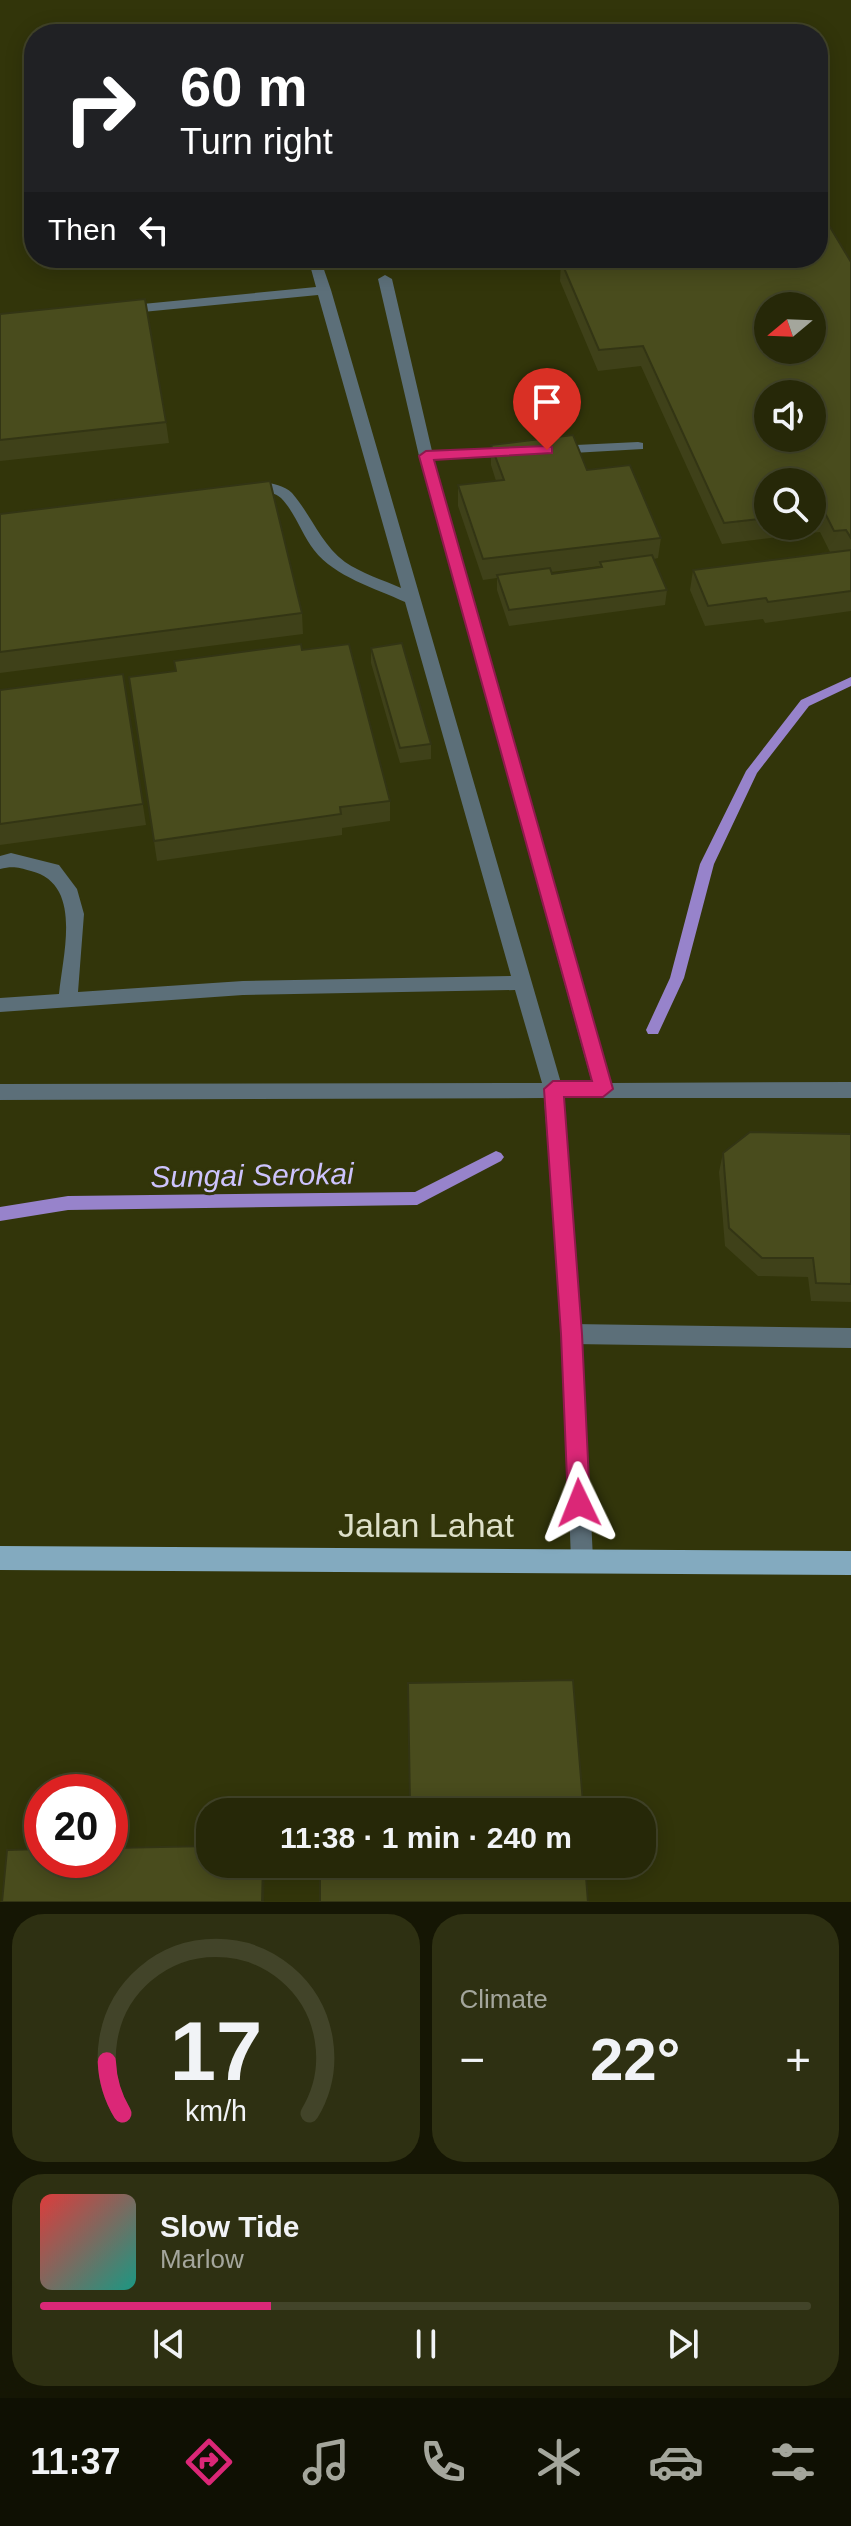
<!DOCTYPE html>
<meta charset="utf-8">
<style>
:root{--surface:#262808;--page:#2e3012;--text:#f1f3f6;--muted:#a4a69c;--line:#424429;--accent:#db2777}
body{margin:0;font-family:Arial,sans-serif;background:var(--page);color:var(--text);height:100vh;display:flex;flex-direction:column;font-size:30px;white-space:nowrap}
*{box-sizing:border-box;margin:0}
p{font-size:26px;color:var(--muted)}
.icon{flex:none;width:44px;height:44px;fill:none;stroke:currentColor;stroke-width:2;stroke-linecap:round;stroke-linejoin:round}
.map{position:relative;height:1902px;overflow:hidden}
.drawer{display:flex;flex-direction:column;gap:12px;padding:12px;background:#151604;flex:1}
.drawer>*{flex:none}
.top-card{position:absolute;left:24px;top:24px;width:804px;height:244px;border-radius:32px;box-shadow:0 4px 20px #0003,0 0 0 2px var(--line);background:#202124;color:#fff;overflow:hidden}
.needle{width:52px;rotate:251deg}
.controls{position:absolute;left:754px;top:292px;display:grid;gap:16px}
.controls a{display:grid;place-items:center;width:72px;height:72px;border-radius:50%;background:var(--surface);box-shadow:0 4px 20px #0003,0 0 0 2px var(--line);font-size:40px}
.speed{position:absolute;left:24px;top:1774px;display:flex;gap:16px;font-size:40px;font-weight:700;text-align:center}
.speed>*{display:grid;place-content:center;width:104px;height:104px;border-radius:50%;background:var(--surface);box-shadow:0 4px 20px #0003,0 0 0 2px var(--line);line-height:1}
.speed .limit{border:12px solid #d22;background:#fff;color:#111}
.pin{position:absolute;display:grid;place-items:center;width:68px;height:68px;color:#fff;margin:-82px -34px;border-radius:50% 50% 50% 0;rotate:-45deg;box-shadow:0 0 8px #0007}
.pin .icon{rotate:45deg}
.me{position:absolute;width:88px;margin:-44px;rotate:358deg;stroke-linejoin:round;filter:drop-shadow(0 0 6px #0008)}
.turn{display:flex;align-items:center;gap:28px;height:168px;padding:0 24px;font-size:36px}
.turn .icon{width:104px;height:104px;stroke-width:2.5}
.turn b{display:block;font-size:56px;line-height:68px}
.then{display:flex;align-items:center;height:76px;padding:0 24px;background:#0003;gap:16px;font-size:30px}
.big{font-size:60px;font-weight:600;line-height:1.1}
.drawer .card{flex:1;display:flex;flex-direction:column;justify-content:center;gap:12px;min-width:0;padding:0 28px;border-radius:32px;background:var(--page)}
.drawer .dial{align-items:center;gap:0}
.dial svg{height:208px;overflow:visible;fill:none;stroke:var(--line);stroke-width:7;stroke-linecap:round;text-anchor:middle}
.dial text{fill:var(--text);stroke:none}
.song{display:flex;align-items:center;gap:24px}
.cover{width:96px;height:96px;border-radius:12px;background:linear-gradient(135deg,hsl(0 70% 55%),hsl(170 70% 35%))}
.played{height:8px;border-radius:4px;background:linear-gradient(90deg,var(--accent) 30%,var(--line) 30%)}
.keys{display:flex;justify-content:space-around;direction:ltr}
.heat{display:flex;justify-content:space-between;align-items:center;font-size:44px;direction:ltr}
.drawer .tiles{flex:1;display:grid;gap:12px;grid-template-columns:1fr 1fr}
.card:last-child{grid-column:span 2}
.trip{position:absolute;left:196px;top:1798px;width:460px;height:80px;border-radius:32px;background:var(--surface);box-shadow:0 4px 20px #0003,0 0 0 2px var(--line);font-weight:600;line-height:80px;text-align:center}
.dock{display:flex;height:128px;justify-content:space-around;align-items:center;background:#0f1003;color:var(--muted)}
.dock .icon{width:56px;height:56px}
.dock .selected{color:var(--accent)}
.dock b{font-size:36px;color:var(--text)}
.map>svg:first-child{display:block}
</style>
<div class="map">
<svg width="851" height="1902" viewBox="0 0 851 1902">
<rect width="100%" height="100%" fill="#32350a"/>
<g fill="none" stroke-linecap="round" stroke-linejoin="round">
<path fill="#9783cb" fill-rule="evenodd" d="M851 677V686L809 706 757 773 714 864 684 978 658 1034H648L646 1030 670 978 700 864 746 771 801 700Z
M496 1151 501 1153 504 1157 501 1161 417 1205 68 1210 0 1221V1207L68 1196 415 1192Z"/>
<path fill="#5c6f79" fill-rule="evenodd" d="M308 258H320L331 290 561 1083H592L419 456 378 279 385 275 392 279 432 451 513 448 520 452 513 456 434 460 611 1083 851 1082V1098H563L582 1334 593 1559 590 1567 582 1570 574 1567 571 1559 562 1334 544 1098 0 1100V1084L542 1083 515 990 243 995 0 1012V998L59 994C63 953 83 884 31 871 18 867 12 866 0 869V856L11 853 59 865 77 889 84 914 78 992 243 981 511 976 405 602C375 588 335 577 314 550 302 535 295 512 281 498 269 487 251 497 241 488 252 478 281 482 292 493 312 516 320 543 345 562 361 573 383 580 401 588L318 295 122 314 115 310 122 306 316 287Z
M638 442 643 443V449L555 454 548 450 555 446Z"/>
<path fill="#5c6f79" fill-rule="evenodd" d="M572 1324 851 1328V1348L572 1344 564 1341 560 1334 564 1327Z"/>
<path fill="#83aabf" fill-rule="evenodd" d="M0 1546 851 1551V1575L0 1570Z"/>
</g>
<path fill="#3f4119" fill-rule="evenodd" d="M561 261 851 262V611L765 623 763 619 705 626 690 590 693 570 843 551 830 552 820 532 722 544 641 366 598 371 560 281ZM768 482H812V526H768Z
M0 314 166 422 169 443 0 461Z
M491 445 587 470 661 538 658 558 654 559 667 590 665 605 509 626 497 590V578L483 580 458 506V485L496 481 491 465ZM600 566 599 567 552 574 551 572Z
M0 514 302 613 303 634 0 673Z
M371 648 431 744V759L400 763 371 663Z
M302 650 390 801V821L342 828V835L157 861 129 677 175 671Z
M123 674 146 825 0 845V690Z
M851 1134V1302L811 1301 808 1277 758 1276 725 1246 719 1172 723 1153Z
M408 1683 583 1803 581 1812H410Z"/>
<path fill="#333514" d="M263 1864H265L264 1902H262Z"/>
<path fill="#494c1d" stroke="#333514" stroke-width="2" fill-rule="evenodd" d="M818 207 851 262V538L846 530 834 531 824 511 812 512V482H768V518L724 523 643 346 599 350 561 261 591 258H818ZM768 306H812V350H768ZM768 394H812V438H768Z
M145 299 166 422 0 440V314Z
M573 435 587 470 630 465 661 538 483 559 458 485 504 480 491 445Z
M270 481 302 613 0 652V514Z
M851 550V591L768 602 766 598 708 606 693 570Z
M652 555 667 590 509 610 497 575 550 568 552 574 602 567 600 562Z
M402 643 431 744 400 748 371 648Z
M301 644 302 650 349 644 390 801 340 807 341 814 154 841 129 677 176 671 174 661Z
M123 674 143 804 0 824V690Z
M750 1132 851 1134V1284L816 1283 813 1258H762L729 1228 723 1153Z
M573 1680 583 1803 410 1806 408 1683Z
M581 1811V1812H518Z
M210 1846V1864H263L262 1902H2L7 1850 42 1849V1860H110V1848Z
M320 1864H585L588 1902H320Z"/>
<path fill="#db2777" stroke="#8e194d" stroke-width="2" d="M547 446 552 447V453L434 460 613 1089 603 1097H564L582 1334 590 1503 587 1510 579 1513 571 1510 568 1503 561 1334 544 1089 553 1081H592L419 456 426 451Z"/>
<g text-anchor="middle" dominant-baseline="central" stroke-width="6" stroke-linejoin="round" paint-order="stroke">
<g font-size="30" font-style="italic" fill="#cdc3fd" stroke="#32350a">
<text transform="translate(252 1175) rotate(-1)">Sungai Serokai</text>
</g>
<g font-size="34" fill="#dee0c9" stroke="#32350a">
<text x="426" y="1525">Jalan Lahat</text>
</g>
</g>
</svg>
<div class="controls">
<a><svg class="needle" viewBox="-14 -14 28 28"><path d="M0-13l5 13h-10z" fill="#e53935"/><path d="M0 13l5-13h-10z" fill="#a4a69c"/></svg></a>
<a><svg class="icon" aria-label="sound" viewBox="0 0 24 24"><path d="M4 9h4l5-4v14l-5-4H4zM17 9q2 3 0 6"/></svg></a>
<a><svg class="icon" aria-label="search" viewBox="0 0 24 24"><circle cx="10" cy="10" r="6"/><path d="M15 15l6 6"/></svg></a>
</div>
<div class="speed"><div class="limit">20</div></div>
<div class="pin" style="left:547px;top:450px;background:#d93025"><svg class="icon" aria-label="arrive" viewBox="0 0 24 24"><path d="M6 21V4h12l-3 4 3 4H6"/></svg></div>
<svg class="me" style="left:579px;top:1503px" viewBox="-20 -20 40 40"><path d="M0-17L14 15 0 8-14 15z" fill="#db2777" stroke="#fff" stroke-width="4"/></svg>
<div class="trip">11:38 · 1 min · 240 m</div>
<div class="top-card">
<div class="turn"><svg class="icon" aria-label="right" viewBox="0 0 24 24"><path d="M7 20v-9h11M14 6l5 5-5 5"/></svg><div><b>60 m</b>Turn right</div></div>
<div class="then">Then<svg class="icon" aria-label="left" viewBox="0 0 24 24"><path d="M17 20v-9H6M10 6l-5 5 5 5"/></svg></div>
</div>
</div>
<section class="drawer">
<div class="tiles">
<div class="card dial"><svg viewBox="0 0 100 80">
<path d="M14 69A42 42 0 1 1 86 69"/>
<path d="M14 69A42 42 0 0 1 8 49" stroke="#db2777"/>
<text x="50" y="56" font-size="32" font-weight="700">17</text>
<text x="50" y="72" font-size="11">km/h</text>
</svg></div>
<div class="card"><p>Climate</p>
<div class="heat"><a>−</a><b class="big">22°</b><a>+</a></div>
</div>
<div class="card">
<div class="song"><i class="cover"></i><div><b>Slow Tide</b><p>Marlow</p></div></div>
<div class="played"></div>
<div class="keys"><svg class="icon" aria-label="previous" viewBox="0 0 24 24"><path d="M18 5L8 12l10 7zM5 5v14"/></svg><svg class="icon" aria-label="pause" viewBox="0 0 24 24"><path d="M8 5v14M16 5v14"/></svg><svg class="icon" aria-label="next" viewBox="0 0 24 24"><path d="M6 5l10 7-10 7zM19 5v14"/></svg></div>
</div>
</div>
</section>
<nav class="dock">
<b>11:37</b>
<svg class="icon selected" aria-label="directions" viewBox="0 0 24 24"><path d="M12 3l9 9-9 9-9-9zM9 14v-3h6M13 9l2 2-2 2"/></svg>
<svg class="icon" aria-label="music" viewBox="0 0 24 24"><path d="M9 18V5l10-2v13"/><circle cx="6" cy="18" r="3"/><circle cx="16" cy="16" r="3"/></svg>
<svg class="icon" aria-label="phone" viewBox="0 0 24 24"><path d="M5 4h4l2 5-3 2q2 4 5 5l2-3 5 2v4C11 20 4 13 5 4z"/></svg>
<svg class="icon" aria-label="climate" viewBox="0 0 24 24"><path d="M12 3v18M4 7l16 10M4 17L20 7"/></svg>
<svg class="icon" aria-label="car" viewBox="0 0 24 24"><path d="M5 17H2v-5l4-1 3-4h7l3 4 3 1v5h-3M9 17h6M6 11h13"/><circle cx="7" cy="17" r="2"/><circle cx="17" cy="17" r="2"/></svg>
<svg class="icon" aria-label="filters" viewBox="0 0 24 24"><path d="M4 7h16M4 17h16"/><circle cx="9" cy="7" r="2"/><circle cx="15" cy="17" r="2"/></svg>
</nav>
